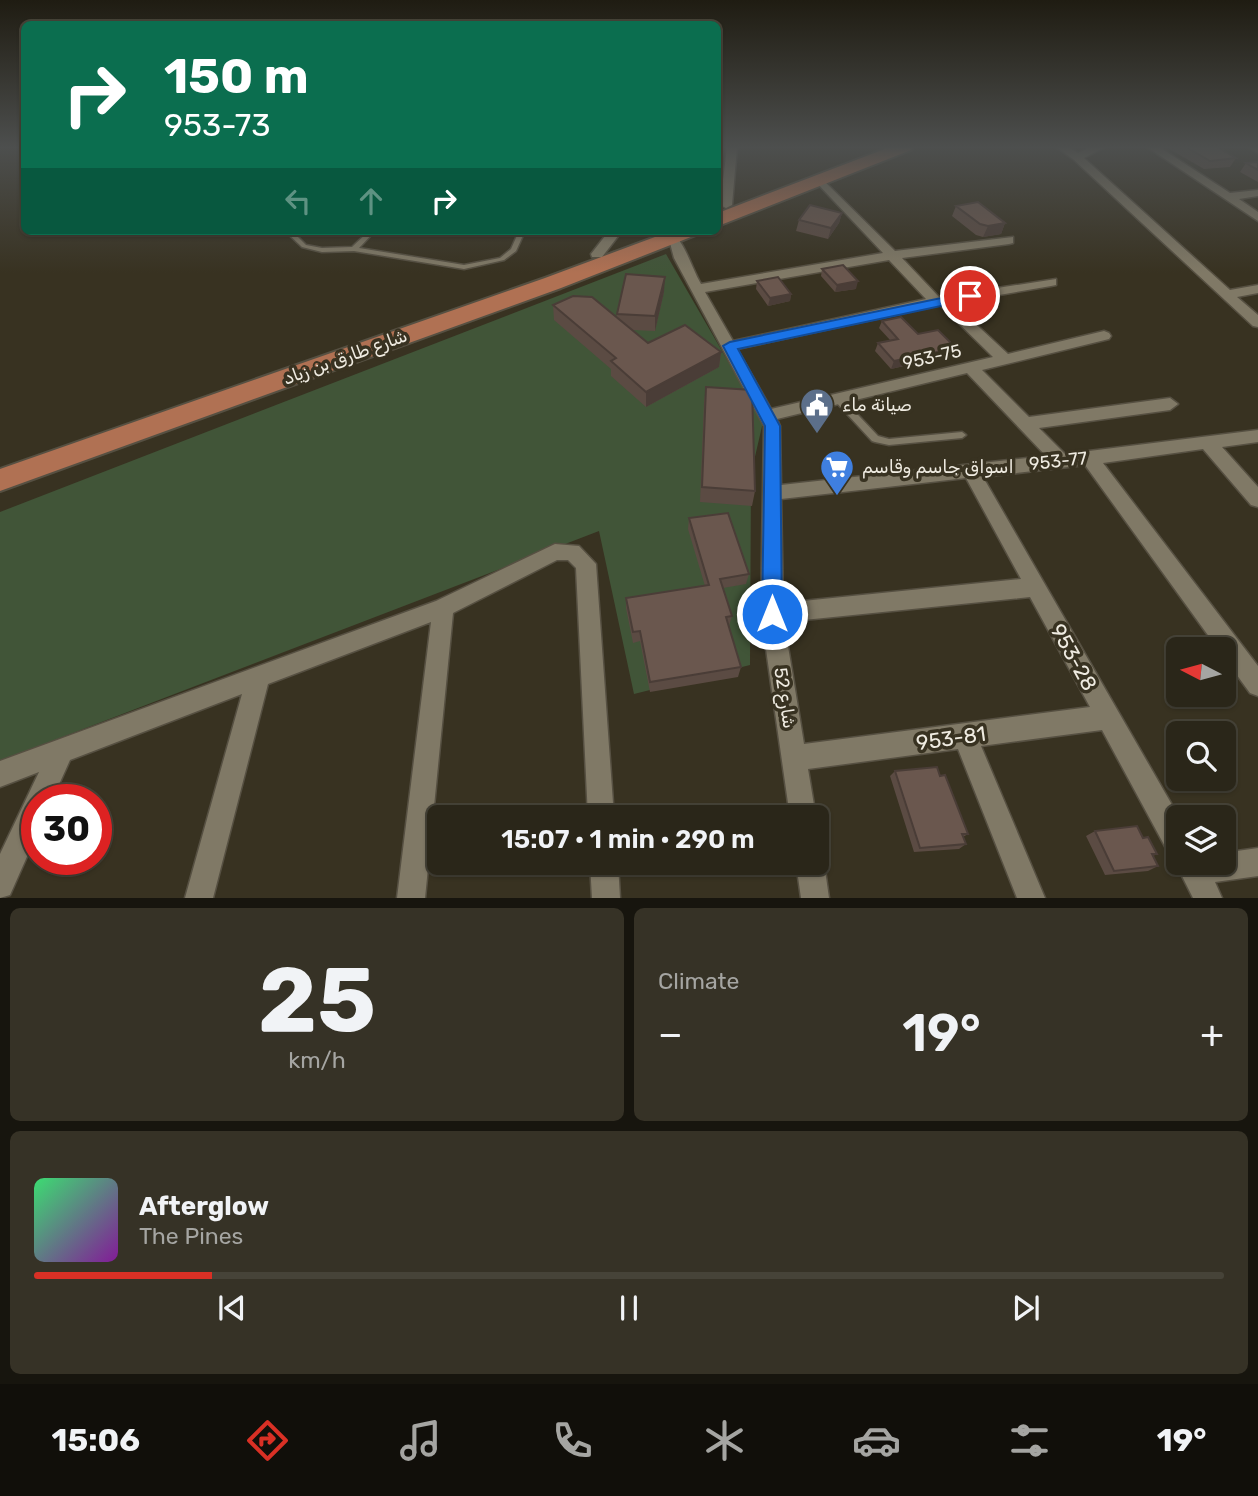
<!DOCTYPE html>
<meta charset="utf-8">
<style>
:root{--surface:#2a2619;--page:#363226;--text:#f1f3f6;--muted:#a5a5a2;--line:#464338;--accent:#d93025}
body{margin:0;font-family:Rubik,"Noto Sans Arabic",sans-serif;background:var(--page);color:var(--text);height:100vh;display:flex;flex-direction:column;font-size:26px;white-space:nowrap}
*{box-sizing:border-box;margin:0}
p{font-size:23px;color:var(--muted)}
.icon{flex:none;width:38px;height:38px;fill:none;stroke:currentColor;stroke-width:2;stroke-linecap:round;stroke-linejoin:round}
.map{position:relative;height:898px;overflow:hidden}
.side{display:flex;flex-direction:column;gap:10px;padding:10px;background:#17150e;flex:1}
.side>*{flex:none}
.guide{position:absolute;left:21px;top:21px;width:700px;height:214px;border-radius:10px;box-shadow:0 2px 5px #0004,0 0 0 2px var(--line);background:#0b6e4f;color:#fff;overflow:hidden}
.needle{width:46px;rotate:276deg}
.controls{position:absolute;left:1166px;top:637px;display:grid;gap:14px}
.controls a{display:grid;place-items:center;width:70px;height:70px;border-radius:10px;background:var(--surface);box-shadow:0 2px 5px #0004,0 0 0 2px var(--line);font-size:35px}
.speed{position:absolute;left:21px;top:784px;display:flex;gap:14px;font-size:35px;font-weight:700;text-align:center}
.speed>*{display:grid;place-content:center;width:91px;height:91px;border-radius:50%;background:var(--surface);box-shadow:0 2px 5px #0004,0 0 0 2px var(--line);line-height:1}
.speed .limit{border:10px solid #d22;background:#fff;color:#111}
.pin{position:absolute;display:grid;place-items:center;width:60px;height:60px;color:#fff;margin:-30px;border:4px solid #fff;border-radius:50%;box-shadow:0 2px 7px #0007}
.me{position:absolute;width:77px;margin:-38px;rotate:0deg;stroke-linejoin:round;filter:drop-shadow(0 0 5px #0008)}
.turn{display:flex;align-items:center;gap:24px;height:147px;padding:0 28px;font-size:32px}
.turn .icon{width:91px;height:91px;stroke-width:2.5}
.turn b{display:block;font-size:49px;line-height:60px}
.lanes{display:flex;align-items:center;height:66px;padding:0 28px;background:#0003;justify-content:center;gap:35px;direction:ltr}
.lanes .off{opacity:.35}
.big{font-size:52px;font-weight:600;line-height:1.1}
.side .card{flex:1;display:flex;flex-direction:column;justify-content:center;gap:10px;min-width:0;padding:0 24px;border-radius:10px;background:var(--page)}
.side .dial{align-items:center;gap:0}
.dial b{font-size:91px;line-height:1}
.song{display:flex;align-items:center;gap:21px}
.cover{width:84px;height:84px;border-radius:10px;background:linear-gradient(135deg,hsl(140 70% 55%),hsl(290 70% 35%))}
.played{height:7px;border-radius:4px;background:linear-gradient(90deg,var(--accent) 15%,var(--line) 15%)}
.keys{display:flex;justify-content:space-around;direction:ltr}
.heat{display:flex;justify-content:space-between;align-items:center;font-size:38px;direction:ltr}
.side .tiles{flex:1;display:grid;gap:10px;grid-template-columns:1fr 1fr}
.card:last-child{grid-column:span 2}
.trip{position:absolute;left:427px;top:805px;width:402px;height:70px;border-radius:10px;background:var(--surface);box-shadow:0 2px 5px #0004,0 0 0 2px var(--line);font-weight:600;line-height:70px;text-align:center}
.tabs{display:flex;height:112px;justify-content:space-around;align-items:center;background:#110f0a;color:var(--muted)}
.tabs .icon{width:49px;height:49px}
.tabs .selected{color:var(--accent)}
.tabs b{font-size:32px;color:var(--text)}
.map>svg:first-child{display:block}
</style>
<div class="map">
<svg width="1258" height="898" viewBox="0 0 1258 898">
<rect width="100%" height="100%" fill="#383221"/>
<path fill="#415538" d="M666 254 763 422 751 474 750 665 634 694 599 531 0 761V512Z"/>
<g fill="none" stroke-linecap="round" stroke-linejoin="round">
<g stroke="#565042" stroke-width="3">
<path id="service" d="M285 231H292L306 245 322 248 352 247 369 231H375L359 248 464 265 500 258 511 249 519 231H525L516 251 504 260 464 269 354 251 322 252 302 247Z
M838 396 841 397 878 436 889 439 962 432 966 435 962 438 889 445 875 442 872 441 835 401 834 399 835 397Z"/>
</g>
<g stroke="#565042" stroke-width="3">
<path id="minor" d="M727 147H737L732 205 726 208 720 205Z
M1056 147H1068L1078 153 1091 147H1105L1084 158 1230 290 1258 285V293L1237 297 1258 315V327L1253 326 1073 159Z
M1147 147H1159L1230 193 1258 190V196L1239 199 1258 212V221Z
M1248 147H1258V153Z
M820 177 895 251 1013 237V243L1009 244 902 258 939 297 1056 279V285L1051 286 953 303 1008 354 1104 331 1109 333 1111 336 1109 339 982 370 1029 417 1170 398 1178 404 1170 410 1039 428 1065 454 1258 430V442L1222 447 1258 487V507L1251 505 1203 449 1103 463 1258 666V696L1250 693 1223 656V649H1218L1085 465 983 477 1179 817 1178 855 1168 852 1102 730 981 746 1045 898H1017L958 749 808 769 816 817H790L761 614 764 426 674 258 670 243 658 231H671C686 244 691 267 701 284L883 253 816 182 814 180ZM889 260 926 299 733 341 705 292ZM940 305 993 357 771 409 737 349ZM967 373 1046 456 781 485 780 426 777 419ZM966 478 1021 579 783 603 781 499ZM1030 597 1090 707 804 744 784 622Z
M609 231H622L602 257H592L591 254Z
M555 544 579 546 596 564 614 817H588L576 568 568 560H557L453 613 425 898H397L431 622 268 684 213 898H185L242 694 70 760 52 800H37V834L10 895 0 898V854L39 772 0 787V761L436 601Z
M1258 848V876L1215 882 1222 898H1193L1176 864 1178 860V863H1223V853Z
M817 852 824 863 829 898H801L796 863H817Z
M590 863H618L620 898H592Z"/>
</g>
<g stroke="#565042" stroke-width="4">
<path id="primary" d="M890 147H913L911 150 718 226V213Z
M671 231H699L696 235 561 288 0 491V469L545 278Z"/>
</g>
<use href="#service" fill="#807966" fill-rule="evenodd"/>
<use href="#minor" fill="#807966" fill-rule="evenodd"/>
<use href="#primary" fill="#b07153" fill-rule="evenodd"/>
</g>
<path fill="#5b4b43" d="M1166 147H1217L1236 158 1230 167 1204 169Z
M1258 162V182L1240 172 1246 163Z
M956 206 1005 223 1001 234 983 237 976 235 952 216Z
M842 213 839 223 828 239 796 231 799 220Z
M822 269 856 289 835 292 821 276Z
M757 281 791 294 790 301 768 306 756 289Z
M664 292 655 331 633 330 648 343 721 352 719 367 646 407 611 376V369L554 320 553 305 617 317V314Z
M882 321 918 334 956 348 952 355 891 369 875 351 878 343 890 340 879 328Z
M706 387 755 491 752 506 700 502 704 402Z
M689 518 749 574 746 584 723 588 732 616 729 626 741 667 738 677 650 692 640 641 633 643 626 608V598L705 586 688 529Z
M895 771 940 776 968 834 963 837 966 844 959 849 914 852 890 776Z
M1095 831 1143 838 1157 854 1153 856 1158 866 1148 871 1105 875 1086 836Z"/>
<path fill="#4a3d37" d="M842 213 839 223 828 239 831 228Z
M1005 223 1001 234 983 237 988 226Z
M665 277 664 292 655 331V316Z
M858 281 856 289 835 292 837 285Z
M791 294 790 301 768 306 770 298Z
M956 348 952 355 891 369 894 361Z
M721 352 719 367 646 407V392Z"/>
<path fill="#6a574e" stroke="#4a3d37" stroke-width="2" d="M1186 147H1217L1236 158 1210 161Z
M1258 162V170L1246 163Z
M978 202 1005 223 988 226 980 224 956 206Z
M810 205 842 213 831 228 799 220Z
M843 265 858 281 837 285 822 269Z
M626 274 665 277 655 316 617 314Z
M778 277 791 294 770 298 757 281Z
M573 296 592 297 648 343 685 325 721 352 646 392 611 361 616 358 553 305Z
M901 317 918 334 938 330 956 348 894 361 878 343 898 339 882 321Z
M706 387 752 390 755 491 702 487Z
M728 513 749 574 720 579 732 616 726 617 741 667 650 682 640 631 633 632 626 598 709 585 689 518Z
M937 767 940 776 945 775 968 834H962L966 844 920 848 895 771Z
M1137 826 1143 838 1148 837 1157 854H1152L1158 866 1114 871 1095 831Z"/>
<linearGradient id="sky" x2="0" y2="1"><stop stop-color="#1f1c12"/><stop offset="0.54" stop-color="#4d4f4e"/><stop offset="1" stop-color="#4d4f4e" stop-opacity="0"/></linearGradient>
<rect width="1258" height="273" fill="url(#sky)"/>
<path fill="#1a73e8" stroke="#114b97" stroke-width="2" d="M970 292 974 294V299L738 349 780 426 782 614 779 620 772 623 765 620 762 614 765 426 723 346 730 342Z"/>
<defs>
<g id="civic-pin" transform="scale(1.75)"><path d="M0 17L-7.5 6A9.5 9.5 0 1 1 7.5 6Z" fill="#5c6f8a" stroke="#383221"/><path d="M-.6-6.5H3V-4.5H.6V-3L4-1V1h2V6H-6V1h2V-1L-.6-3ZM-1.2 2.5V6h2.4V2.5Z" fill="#fff"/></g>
<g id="supermarket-pin" transform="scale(1.75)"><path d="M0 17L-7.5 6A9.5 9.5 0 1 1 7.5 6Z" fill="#3f7fe0" stroke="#383221"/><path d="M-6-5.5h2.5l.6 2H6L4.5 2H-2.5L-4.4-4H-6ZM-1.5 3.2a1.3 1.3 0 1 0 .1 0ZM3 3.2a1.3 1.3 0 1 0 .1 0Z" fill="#fff"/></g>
</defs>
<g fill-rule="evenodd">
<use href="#civic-pin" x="817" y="405"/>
<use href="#supermarket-pin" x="837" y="467"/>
</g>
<g text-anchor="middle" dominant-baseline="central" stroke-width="7" stroke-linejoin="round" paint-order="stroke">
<g font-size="18" fill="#efebe1" stroke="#383221">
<text transform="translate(345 357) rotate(-20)">شارع طارق بن زياد</text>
<text transform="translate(932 357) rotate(-13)">953-75</text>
<text transform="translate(1058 461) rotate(-6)">953-77</text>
<text transform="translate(785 698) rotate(81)">شارع 52</text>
</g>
<g font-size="18" fill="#efebe1" stroke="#383221" text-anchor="start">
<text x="842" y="405">صيانة ماء</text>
<text x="862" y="467">اسواق جاسم وقاسم</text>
</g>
<g font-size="21" fill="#efebe1" stroke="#383221">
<text transform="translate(1074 657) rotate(61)">953-28</text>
<text transform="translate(951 738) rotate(-8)">953-81</text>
</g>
</g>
</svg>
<div class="controls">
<a><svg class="needle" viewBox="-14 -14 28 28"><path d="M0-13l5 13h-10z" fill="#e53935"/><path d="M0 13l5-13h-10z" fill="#a5a5a2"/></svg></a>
<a><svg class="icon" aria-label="search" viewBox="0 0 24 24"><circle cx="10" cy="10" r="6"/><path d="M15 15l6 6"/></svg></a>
<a><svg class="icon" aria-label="layers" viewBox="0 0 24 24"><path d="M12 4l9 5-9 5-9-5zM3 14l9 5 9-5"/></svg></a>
</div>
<div class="speed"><div class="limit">30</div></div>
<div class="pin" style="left:970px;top:296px;background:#d93025"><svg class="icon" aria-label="arrive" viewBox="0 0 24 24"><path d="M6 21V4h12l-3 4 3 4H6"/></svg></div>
<svg class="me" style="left:772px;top:614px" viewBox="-20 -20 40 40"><circle r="17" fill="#1a73e8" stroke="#fff" stroke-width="3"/><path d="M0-11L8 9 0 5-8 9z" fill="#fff"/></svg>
<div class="trip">15:07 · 1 min · 290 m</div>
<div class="guide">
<div class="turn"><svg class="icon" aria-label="right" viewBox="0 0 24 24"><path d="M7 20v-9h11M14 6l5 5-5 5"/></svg><div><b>150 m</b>953-73</div></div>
<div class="lanes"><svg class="icon off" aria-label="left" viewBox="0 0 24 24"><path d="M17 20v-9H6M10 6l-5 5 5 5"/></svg><svg class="icon off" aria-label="ahead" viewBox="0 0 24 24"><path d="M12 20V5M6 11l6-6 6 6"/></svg><svg class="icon" aria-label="right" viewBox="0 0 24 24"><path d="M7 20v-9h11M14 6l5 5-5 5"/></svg></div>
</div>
</div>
<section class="side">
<div class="tiles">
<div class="card dial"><b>25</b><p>km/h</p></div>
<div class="card"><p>Climate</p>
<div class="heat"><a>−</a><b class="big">19°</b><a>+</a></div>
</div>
<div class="card">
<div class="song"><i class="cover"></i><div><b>Afterglow</b><p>The Pines</p></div></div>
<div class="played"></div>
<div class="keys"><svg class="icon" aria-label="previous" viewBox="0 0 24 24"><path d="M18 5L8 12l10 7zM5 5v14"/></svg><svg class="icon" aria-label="pause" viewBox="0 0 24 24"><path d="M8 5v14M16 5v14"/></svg><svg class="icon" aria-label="next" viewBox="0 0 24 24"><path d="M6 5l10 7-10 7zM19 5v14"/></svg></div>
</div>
</div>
</section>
<nav class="tabs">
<b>15:06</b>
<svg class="icon selected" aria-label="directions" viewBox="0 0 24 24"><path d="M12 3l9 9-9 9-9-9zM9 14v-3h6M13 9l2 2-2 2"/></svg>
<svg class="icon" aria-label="music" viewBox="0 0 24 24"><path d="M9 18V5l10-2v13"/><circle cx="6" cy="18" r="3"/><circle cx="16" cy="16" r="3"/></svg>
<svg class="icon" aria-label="phone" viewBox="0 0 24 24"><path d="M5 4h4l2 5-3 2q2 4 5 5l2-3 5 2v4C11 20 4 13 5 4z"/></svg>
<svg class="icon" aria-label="climate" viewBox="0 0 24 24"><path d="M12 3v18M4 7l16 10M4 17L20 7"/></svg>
<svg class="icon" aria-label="car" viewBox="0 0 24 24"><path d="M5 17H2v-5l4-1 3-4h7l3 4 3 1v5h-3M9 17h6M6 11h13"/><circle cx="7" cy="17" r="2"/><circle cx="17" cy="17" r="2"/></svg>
<svg class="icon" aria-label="filters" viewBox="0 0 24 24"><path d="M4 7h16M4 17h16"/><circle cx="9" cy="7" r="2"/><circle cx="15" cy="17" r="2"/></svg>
<b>19°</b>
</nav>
